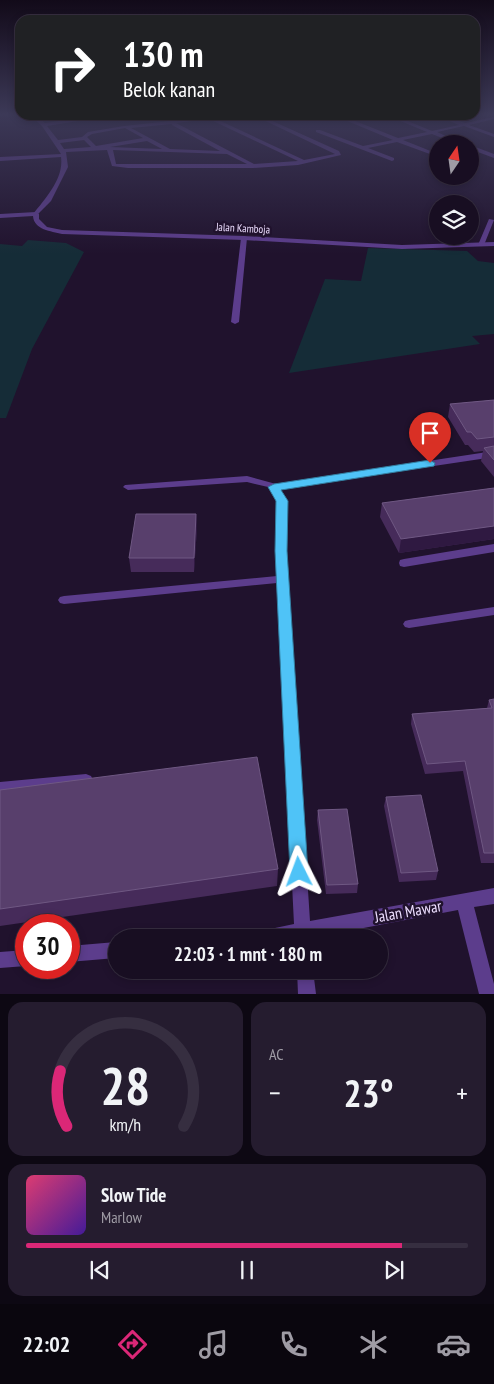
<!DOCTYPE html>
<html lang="id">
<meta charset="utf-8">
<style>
:root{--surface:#180e22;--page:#251c2f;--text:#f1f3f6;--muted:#9f9ca5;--line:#362e40;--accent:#db2777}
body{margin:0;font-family:"PT Sans Narrow",sans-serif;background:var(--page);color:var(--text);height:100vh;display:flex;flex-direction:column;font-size:19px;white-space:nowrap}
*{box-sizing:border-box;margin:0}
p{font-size:16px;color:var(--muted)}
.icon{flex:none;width:28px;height:28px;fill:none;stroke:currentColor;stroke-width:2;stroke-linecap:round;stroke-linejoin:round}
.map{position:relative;height:994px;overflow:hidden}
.panel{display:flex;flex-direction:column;gap:8px;padding:8px;background:#0d0813;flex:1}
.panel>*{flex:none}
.guide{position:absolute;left:15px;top:15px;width:465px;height:105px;border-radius:15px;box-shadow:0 2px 8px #0003,0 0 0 1px var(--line);background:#202124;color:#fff;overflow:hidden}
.needle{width:32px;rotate:13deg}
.fabs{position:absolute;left:429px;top:135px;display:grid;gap:10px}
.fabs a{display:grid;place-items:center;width:50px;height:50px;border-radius:50%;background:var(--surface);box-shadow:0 2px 8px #0003,0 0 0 1px var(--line);font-size:25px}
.speed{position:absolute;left:15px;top:914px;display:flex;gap:10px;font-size:25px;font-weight:700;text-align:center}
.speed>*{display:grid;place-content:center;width:65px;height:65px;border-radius:50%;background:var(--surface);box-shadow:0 2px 8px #0003,0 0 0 1px var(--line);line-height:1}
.speed .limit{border:8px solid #d22;background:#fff;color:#111}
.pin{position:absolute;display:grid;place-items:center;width:42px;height:42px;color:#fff;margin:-51px -21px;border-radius:50% 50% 50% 0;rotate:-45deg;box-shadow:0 0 5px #0007}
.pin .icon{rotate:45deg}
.me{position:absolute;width:55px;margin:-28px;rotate:357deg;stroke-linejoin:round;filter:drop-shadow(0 0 4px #0008)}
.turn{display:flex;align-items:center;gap:18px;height:105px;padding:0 25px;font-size:22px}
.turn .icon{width:65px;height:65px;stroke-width:2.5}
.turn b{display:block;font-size:35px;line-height:42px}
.big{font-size:38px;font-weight:800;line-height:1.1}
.panel .card{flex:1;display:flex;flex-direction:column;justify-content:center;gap:8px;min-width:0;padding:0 18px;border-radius:15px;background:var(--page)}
.panel .dial{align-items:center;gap:0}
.dial svg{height:130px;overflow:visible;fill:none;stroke:var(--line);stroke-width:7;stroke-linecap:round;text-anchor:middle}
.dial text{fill:var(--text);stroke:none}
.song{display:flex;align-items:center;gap:15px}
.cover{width:60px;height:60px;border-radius:8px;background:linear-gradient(135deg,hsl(340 70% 55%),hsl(260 70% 35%))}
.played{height:5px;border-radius:2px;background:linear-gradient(90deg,var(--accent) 85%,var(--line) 85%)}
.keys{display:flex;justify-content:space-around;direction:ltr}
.heat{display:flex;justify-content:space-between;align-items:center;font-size:28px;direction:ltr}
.panel .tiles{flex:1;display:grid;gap:8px;grid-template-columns:1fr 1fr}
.card:last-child{grid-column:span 2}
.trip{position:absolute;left:108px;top:929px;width:280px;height:50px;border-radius:25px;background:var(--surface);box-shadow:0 2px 8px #0003,0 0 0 1px var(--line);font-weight:800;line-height:50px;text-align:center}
.tab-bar{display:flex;height:80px;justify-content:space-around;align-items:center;background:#0a060e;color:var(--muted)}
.tab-bar .icon{width:35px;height:35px}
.tab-bar .active{color:var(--accent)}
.tab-bar b{font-size:22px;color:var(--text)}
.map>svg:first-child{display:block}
</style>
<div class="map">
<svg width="494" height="994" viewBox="0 0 494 994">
<rect width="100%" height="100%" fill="#20122d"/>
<path fill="#152c37" d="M28 240 66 243 84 252 32 349 6 418H0V244L22 246Z
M368 248 467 251 478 261 494 263V334L472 336 480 344 289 373 325 279 361 281Z"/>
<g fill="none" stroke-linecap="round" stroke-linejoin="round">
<path fill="#5c3d8c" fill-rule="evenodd" d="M30 115H35L45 123 101 115H115L47 126 58 140 82 137 88 132 124 126 227 115 214 118 304 160 335 154 253 115H259L339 151 341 155 298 165 253 168H128L112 166 107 150 66 152 68 167 51 201 36 216 33 214C46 198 64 178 61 157L0 161V157L61 154 42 126ZM209 119 298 161 254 164 176 123ZM172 124V125L220 151 170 149 131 128ZM125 128 143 138 96 146 87 137 92 134ZM84 140 91 147 64 149 60 143ZM147 141 162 149 110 147ZM113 150 227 154 247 164H116Z
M333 115H340L398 138 427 132 386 115H393L432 131 459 125 436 115H443L465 123 494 117V119L469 125 494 134V137L464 126 437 132 464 144H457L432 134 403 140 438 154V157L397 142 368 148 394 158V160L392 161 316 132V130H320L363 146 393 140Z
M470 145 494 154V158L470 149Z
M489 219 494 220 484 245 479 246 478 245Z
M244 236 247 238 239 322 235 324 231 322 241 238Z
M494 451V457L280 489 287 501 286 551 310 921 494 888V904L474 907 494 984V994H479L458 910 311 938H254L256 932 294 924 277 583 64 604 60 603 58 600 60 597 64 596 277 576 276 551 277 501 268 487 247 482 128 490 123 487 125 485 247 476 276 484Z
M494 544V552L404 567 400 566 399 563 400 560 404 559Z
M494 607V615L409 628 405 627 403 624 405 621 409 620Z
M86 774 91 776 93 780 91 784 86 786 0 794V782Z
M116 942V958L69 962V946Z
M26 950V966L0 968V952Z
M297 970H313L316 994H298Z"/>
<path fill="#5c3d8c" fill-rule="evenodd" d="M36 212 39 214V219L47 227 62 230 244 236 402 245 494 242V246L402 249 244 240 62 234C51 231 34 230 33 216L0 218V214Z"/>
</g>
<path fill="#462b5a" d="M494 400V477L481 461 483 451 474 452 468 445H465L448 417 450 404Z
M494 488V539L399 553 380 517 382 503Z
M196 514 197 528 194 572H131L129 558Z
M494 699V863H481L463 771 425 774 411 724 412 714 487 708 489 700Z
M0 790 278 869 277 886 0 926Z
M386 797 438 871 436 880 399 882 384 806Z
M318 810 358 884 357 893 326 894 317 820Z"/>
<path fill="#2f1941" d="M196 514 197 528 194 572V558Z
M494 526V539L399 553 401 539Z"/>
<path fill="#583f6c" stroke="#6f5883" d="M494 400V437L477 439 471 432H467L450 404Z
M494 446V460L484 448Z
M494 488V526L401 539 382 503Z
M136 514H196L194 558H129Z
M494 699V853H484L465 761 427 764 412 714 492 708 489 700Z
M257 757 278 869 0 909V790Z
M421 795 438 871 401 873 386 797Z
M347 809 358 884 327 885 318 810Z"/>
<linearGradient id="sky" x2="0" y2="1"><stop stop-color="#120a19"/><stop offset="0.45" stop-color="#3c3957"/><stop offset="1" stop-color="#3c3957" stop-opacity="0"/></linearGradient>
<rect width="494" height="254" fill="url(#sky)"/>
<path fill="#4fc3f7" stroke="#337fa1" d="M430 460 435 463 434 466 281 490 288 501 287 551 308 872 305 878 299 880 293 878 290 872 275 551 276 501 268 487 274 484Z"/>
<g text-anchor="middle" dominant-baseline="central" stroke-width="5" stroke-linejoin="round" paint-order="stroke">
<g font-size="11" fill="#eddeff" stroke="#20122d">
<text transform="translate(243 228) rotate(3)">Jalan Kamboja</text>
</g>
<g font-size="16" fill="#eddeff" stroke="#20122d">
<text transform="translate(408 911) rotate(-10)">Jalan Mawar</text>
</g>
</g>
</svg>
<div class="fabs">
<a><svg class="needle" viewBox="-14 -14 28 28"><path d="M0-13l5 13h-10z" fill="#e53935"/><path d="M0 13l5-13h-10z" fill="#9f9ca5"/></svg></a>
<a><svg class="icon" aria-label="layers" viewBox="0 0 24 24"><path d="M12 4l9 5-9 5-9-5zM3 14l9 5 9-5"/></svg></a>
</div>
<div class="speed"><div class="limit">30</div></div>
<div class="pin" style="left:430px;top:463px;background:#d93025"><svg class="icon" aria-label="arrive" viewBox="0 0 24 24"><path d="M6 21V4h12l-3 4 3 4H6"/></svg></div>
<svg class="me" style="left:299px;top:872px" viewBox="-20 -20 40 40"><path d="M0-17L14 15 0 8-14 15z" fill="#4fc3f7" stroke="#fff" stroke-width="4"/></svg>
<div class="trip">22:03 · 1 mnt · 180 m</div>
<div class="guide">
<div class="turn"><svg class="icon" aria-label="right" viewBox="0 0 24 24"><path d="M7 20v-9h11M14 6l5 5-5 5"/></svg><div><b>130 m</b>Belok kanan</div></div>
</div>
</div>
<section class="panel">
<div class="tiles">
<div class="card dial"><svg viewBox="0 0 100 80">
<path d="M14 69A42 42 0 1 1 86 69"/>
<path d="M14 69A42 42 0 0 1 10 35" stroke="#db2777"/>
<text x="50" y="56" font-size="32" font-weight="700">28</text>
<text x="50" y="72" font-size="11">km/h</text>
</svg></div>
<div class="card"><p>AC</p>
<div class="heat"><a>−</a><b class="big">23°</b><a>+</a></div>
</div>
<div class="card">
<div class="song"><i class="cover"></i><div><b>Slow Tide</b><p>Marlow</p></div></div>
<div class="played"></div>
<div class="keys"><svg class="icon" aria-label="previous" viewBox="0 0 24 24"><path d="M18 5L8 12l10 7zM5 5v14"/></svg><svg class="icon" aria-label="pause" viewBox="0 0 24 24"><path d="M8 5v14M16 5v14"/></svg><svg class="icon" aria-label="next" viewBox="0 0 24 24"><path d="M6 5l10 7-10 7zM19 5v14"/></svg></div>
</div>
</div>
</section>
<nav class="tab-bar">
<b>22:02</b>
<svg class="icon active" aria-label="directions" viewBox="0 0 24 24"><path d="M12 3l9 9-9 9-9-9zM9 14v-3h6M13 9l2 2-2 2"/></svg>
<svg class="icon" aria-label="music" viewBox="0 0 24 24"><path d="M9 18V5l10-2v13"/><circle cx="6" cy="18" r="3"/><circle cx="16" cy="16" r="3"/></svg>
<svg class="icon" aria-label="phone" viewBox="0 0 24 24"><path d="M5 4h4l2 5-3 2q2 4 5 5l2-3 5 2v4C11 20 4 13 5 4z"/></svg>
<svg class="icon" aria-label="climate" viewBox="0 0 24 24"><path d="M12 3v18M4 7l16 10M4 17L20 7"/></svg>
<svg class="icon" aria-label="car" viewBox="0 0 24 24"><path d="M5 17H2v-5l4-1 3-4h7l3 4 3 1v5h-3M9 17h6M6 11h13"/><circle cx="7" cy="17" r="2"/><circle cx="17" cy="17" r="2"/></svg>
</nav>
